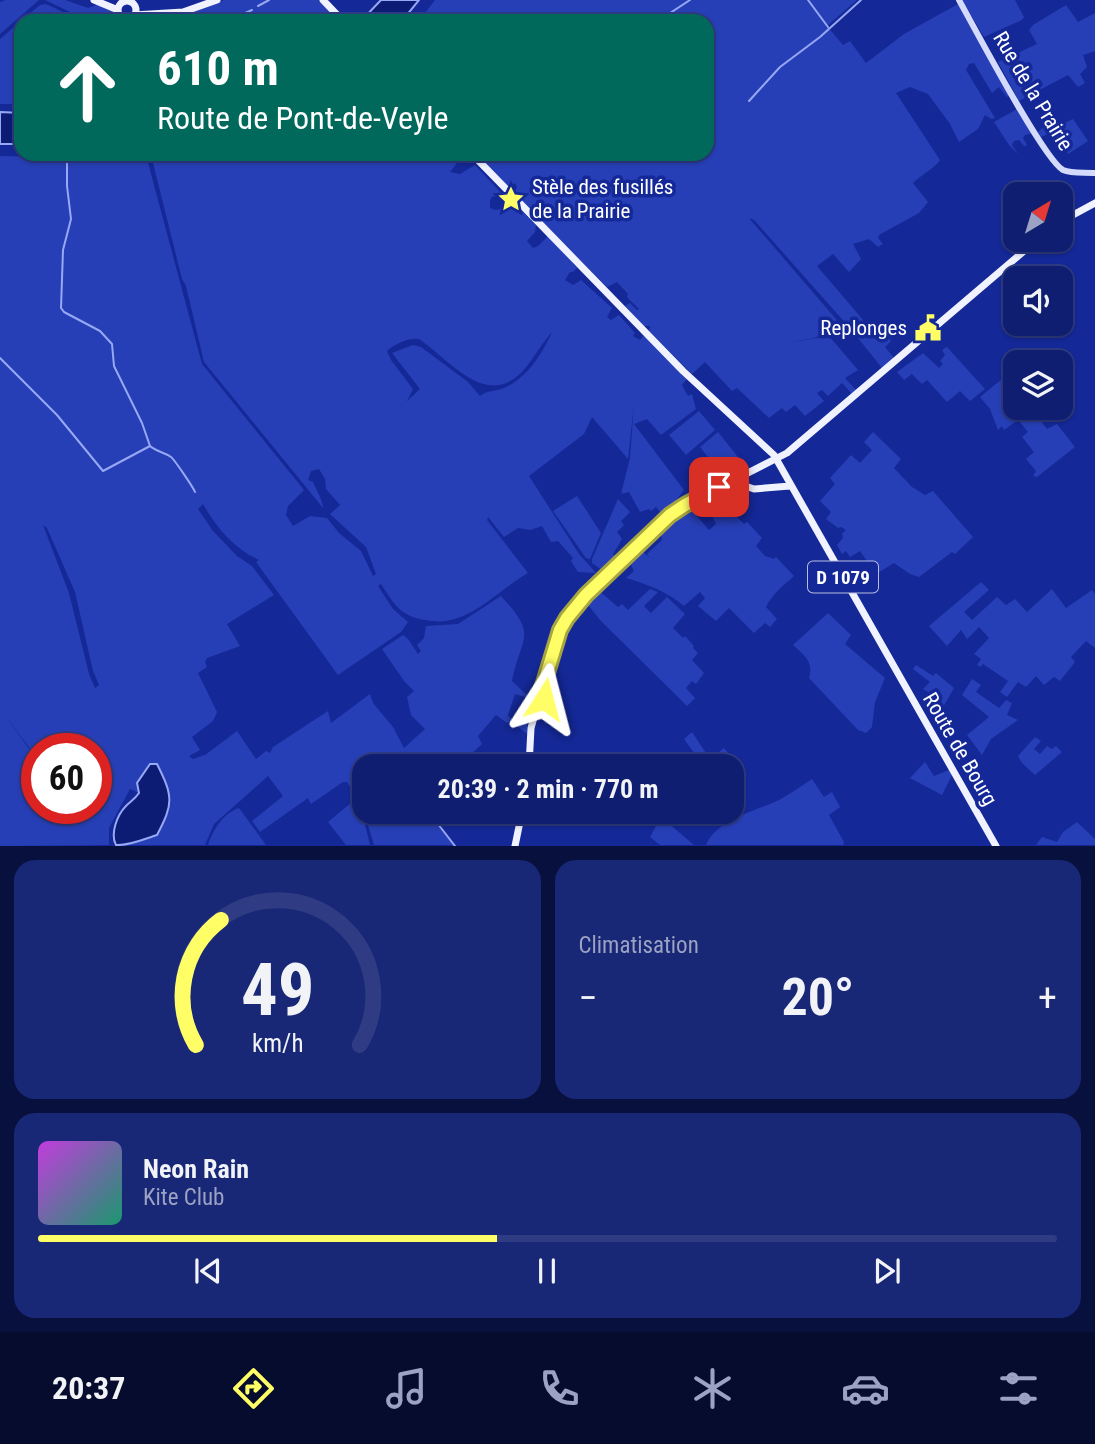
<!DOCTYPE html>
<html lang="fr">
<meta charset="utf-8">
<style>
:root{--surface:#0f1e71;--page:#182776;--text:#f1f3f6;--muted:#9ba2c3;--line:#2f3c84;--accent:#fffe66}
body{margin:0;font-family:"Roboto Condensed",sans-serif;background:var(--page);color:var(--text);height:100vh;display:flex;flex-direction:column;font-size:26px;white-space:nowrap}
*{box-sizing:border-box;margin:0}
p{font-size:23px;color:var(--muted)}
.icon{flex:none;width:38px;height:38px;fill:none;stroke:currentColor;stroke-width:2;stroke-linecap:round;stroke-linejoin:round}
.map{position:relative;height:846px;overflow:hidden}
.drawer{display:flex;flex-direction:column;gap:14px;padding:14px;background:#08103e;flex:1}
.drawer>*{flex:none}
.hud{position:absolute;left:14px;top:14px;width:700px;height:147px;border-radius:21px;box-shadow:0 2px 5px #0004,0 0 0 2px var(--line);background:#00695c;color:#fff;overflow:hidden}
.needle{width:46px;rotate:38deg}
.fabs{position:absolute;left:1003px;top:182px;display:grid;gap:14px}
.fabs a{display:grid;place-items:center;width:70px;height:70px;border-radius:14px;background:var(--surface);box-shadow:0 2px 5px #0004,0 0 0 2px var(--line);font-size:35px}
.speed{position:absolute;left:21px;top:733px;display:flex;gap:14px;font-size:35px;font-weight:700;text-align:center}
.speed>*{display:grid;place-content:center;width:91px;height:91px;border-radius:50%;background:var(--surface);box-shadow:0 2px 5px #0004,0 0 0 2px var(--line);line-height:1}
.speed .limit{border:10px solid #d22;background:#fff;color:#111}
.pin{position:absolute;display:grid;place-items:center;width:60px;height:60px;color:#fff;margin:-30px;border-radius:14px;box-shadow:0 4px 10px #0006}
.me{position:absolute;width:77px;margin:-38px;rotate:9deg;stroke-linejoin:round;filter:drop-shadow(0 0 5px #0008)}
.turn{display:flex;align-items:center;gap:24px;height:147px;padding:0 28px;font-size:32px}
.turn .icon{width:91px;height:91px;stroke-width:2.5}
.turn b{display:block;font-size:49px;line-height:60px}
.big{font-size:52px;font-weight:700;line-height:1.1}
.drawer .tile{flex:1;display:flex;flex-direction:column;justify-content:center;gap:10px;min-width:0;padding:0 24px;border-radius:21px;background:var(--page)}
.drawer .dial{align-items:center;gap:0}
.dial svg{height:182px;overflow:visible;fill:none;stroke:var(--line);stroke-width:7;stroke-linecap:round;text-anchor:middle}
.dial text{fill:var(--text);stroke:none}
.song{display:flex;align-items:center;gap:21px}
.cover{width:84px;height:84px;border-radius:10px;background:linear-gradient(135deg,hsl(290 70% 55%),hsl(160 70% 35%))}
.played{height:7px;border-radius:4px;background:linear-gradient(90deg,var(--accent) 45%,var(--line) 45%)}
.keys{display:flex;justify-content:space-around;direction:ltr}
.heat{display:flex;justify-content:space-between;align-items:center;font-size:38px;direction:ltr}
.drawer .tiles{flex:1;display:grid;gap:14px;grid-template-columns:1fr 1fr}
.tile:last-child{grid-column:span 2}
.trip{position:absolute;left:352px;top:754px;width:392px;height:70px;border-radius:21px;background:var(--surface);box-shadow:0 2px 5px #0004,0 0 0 2px var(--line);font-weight:700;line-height:70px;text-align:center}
.tabs{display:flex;height:112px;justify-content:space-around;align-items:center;background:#060c2d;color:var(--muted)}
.tabs .icon{width:49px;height:49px}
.tabs .on{color:var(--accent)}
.tabs b{font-size:32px;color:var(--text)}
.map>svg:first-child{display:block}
</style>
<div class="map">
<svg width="1095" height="846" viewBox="0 0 1095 846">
<rect width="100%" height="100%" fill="#142897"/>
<path fill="#273fb6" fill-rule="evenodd" d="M6 0H39L0 34V2Z
M45 0H65L88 8 99 4 111 9 125 21H89Z
M224 0H318L338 21H132L138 15C171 20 195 12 224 0Z
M435 0H857L827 26 843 45 850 41 866 63 904 34 958 4 1011 95 1007 97 999 87 992 93 974 63 969 64 966 70 995 118 991 119 985 115 978 129 959 142 950 124 928 94 910 87 896 93 940 160C935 168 921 175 913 183L928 202 919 213 879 235 878 238 883 244 878 247 869 239 853 244 861 259 849 272 833 254 817 266 864 321 848 326 754 220 749 218 842 326 814 338 787 343 829 336 858 370 845 378 856 390 852 394 842 383 828 396 822 390 817 393 824 401 805 416 795 405 786 412 782 408 769 418 737 388 732 391 705 362 692 374 649 331 650 326H644L625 306 630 303 637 310 639 309 627 297 628 294 617 282 607 287 514 194 517 187 515 183 509 188 476 154H707V21H419Z
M962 0H1015L1024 17 1022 20 984 37Z
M46 4 82 21H21L40 5Z
M1066 5 1078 22 1095 13V51L1083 55 1087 67 1080 74 1085 83 1078 87 1068 75 1019 101 998 62 1037 44 1029 30 1033 25Z
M21 21V104H0V39Z
M1019 108 1033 133 1025 135 1023 138 1027 145 1024 146 1019 140 1014 141 1012 145 1018 154 1009 145 994 122Z
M1073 119 1088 141 1068 154 1054 131 1041 137 1038 132 1046 125 1054 128Z
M181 154H464L450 172 460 174 475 165 504 196 502 199 493 196 490 200V208C500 213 504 206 512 202L536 225 535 232 527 241 533 248 538 246 549 235 577 268 573 272H570L565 280 573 285 581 280 612 308 607 317 611 320 619 315 635 333 633 336 640 340 644 335 647 337 687 379 682 385 688 396 692 394 696 409 661 435 647 419 634 424 684 490 664 517 656 507 651 511 649 509 640 512 629 492 621 494 630 458 634 404 628 459 592 417 584 434 529 476 579 554 596 573 578 572 571 561 573 558 558 541 551 542 542 526 530 530 518 528 504 537 488 517 487 520 528 573C498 590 468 626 432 621 403 618 396 608 381 584L378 586 393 609 408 622 401 632 338 675 256 562 259 560C234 549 216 527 203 504L198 509 213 531 237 556 252 566 274 595 227 624 240 646 207 658 205 662 207 667 198 673 217 712 213 721 192 737 200 750 189 756 193 759 205 755 237 731 256 759 266 751 270 753 273 747 328 711 331 723 370 694 373 703 393 727 404 748 425 729 411 715 407 697 414 691 404 681 382 649 403 635 408 639 418 654 421 651 417 645 424 638 426 626 458 624 501 596C539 637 521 635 512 681L531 699 515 694 508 715 510 718 527 721V734L511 721 507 723 496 715 478 736 482 744 458 766H364V812H430L453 845H374L365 815 363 816 370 845H346L328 822 357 798 347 782H343L311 804 308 798 260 832 252 821 283 796 268 776 214 824 205 845H127L139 839H145L171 798 157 764 139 793 130 789 109 828V845L0 846V156L147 159 202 364 304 490 288 506 286 515 293 526 310 516 327 518 339 533 361 551 373 576 376 574 366 547 330 514 340 505 326 489 325 479 319 469 311 471 308 480 313 482C316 490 323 500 323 508L204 362 186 286 182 279 153 163 156 158ZM552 332C543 352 528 377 506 387 497 392 489 389 480 396L468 382 421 347 413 345 392 353 420 389 407 401 413 389 391 360 387 351C394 344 410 337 419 339 450 360 485 409 522 372 533 360 541 344 552 332ZM43 525 47 528 75 592 93 671 99 685 95 688 89 674 69 593ZM4 714 37 758V749H96V808H37V760Z
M877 325 891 341 885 347 894 358 882 368 850 328Z
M947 347 985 389 970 401 960 391 947 402 927 380 922 384 912 374 904 380 897 372 923 353 939 368 943 364 940 361 945 355 942 350Z
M1007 375 1015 386V408H1031L1047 429 1057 424 1075 447 1037 477 1033 476 1036 471 1026 459 1034 452 1022 437 1028 432 1018 420 1004 430 1002 426 998 430 990 409 980 397Z
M699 411 715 430 686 455 669 435Z
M718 432 742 462 723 476 700 447Z
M873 432 901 459 894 468 912 487 925 495 933 491 973 537 955 554 952 552 919 577 910 574 894 563 876 574 860 551 850 557 846 551 842 554 837 545 843 538 842 534 846 530 841 527 838 528 826 519 831 512 820 501 835 484 830 478 851 455 860 463 872 450 864 442Z
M577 496 601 533 590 559 586 558 553 511Z
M618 499 630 512 621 521 624 525 617 532 622 539 613 554 618 560 605 572 592 563V559Z
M692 503 699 511 696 515 709 530 716 524 713 518 714 514 726 506 744 524 747 522 762 538 756 546 765 556 774 559 776 557 794 576C783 586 773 593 766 607L777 619 770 627 765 623 754 633 729 608 716 621 698 606 705 598 700 592 684 606C666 591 649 585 626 578L634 571 628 559 639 549 649 557 647 554 662 540 660 529Z
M981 582 989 590 964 612 972 620 997 597 1006 605 1015 599 1027 612 1052 589 1066 608 1092 590 1095 594V648L1086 641 1071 657 1075 662 1060 681 1054 677 1044 685 1036 676 1026 687 1018 682 1007 697 1000 692 1008 681 983 664 980 667 977 665 981 659 974 654 989 638 979 627 967 639 961 630 947 646 929 626Z
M597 589 618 607 622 604 628 610 650 589 658 592 644 606 651 613 667 597 685 614 673 628 683 638 685 636 694 646 693 648 698 653 692 660 704 673 696 684 692 681 686 688 695 698 687 706 600 620 585 601Z
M828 613 851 635 845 644 885 678 875 702 872 727 866 733 858 730 809 678C814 662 804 655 793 645Z
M916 665 933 676 936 673 954 688 942 709 932 704 936 697 923 689 930 682 913 669Z
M972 679 981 685 976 692 999 708 1006 700 1012 703 1007 715 1018 720 991 739 982 755 967 735 989 717 962 695Z
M692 732 710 759 724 748 730 755 717 766H692L689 763 697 757 684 739Z
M1035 737 1041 741 1034 749 1040 754 1047 746 1052 749 1056 746 1062 752 1035 775 1022 763 1018 756Z
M925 762 934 776 949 770 952 775 942 795 910 778Z
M812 779 824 797 832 792 840 807 829 815 844 842 843 845H706C717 819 756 811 779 800 790 794 801 786 812 779Z
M239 808 266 845H208C213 830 223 813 239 808Z
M661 817 694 845H660L650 837Z
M1077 822 1095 839V845H1036L1042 837 1057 842 1063 832Z"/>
<path fill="#0c1b73" stroke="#97a8f5" stroke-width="2" d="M381 0H419L402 21H361Z
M0 112 21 113V144H0Z
M150 764H157C173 796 174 803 157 835 144 839 129 846 116 845 110 834 117 815 126 806 131 801 135 799 139 793L137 783Z"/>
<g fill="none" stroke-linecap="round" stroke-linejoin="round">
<path stroke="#97a8f5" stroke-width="2" d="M808 0 828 27
M258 6 269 0
M227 21 252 10
M658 21 690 0
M749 101 780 67 820 37 861 0
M67 161V186L71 219 63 250 61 308 64 312 100 331 112 344 114 366 142 423 150 446C157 452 164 452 171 457 174 459 193 487 195 492
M0 358 57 415 103 471 150 446
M433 812 438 824 455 846"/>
<path stroke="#d4dafc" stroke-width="6" d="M959 0C974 27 1044 160 1063 170 1072 174 1085 172 1095 173"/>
<path stroke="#f0f2ff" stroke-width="7" d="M94 0 118 10
M323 0 343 21
M118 10a9 9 0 1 1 18 0a9 9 0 1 1-18 0Z
M134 15 183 12 217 0
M472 154 683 371 774 455 996 846
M1060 222 1095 203
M731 481 754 489 790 486
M533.5 701a5.5 5.5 0 1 1 11 0a5.5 5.5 0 1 1-11 0Z
M540 696 560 630 567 618 586 595 666 519 685 505 787 453 1037 240
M529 766 531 728 537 707
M515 846 522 812"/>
</g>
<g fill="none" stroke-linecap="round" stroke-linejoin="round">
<g stroke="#a6a542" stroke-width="18">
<path id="route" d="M544 699 540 696 560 630 567 618 586 595 670 515 685 505 719 487"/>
</g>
<use href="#route" stroke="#fffe66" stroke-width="12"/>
</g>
<defs>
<g id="sight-bare" transform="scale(2.1)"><path d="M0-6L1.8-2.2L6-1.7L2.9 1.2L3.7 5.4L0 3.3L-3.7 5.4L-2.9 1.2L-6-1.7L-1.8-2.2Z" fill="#fffe66" stroke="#142897" stroke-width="2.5" paint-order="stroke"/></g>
<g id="civic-bare" transform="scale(2.1)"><path d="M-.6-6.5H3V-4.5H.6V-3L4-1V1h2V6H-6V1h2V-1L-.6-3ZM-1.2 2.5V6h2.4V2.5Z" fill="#fffe66" stroke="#142897" stroke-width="2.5" paint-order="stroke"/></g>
</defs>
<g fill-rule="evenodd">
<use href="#sight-bare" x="511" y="199"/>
<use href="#civic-bare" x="928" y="328"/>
</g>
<g text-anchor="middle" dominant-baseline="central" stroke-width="7" stroke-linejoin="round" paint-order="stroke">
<rect fill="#142897" stroke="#b8bee0" stroke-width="2" x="808" y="561.5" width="70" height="31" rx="5"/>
<g font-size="19" font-weight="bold" fill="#fff">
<text x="843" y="577">D 1079</text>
</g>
<g font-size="21" fill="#fff" stroke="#142897">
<text transform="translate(1033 91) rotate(59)">Rue de la Prairie</text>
<text transform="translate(960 749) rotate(60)">Route de Bourg</text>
</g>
<g font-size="21" fill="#fff" stroke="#142897" text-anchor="start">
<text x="532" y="187">Stèle des fusillés<tspan x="532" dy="24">de la Prairie</tspan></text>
<text x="907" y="328" text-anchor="end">Replonges</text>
</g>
</g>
</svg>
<div class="fabs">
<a><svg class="needle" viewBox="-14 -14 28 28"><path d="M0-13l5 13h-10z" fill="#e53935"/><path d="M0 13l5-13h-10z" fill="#9ba2c3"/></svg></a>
<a><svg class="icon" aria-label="sound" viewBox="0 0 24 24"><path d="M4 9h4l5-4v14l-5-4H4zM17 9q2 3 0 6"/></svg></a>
<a><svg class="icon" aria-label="layers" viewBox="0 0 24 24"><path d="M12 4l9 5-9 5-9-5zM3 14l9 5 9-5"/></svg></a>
</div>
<div class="speed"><div class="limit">60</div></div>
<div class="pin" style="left:719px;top:487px;background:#d93025"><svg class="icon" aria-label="arrive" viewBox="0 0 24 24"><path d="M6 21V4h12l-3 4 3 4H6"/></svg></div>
<svg class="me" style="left:544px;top:699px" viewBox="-20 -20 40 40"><path d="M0-17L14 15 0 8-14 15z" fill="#fffe66" stroke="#fff" stroke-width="4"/></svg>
<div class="trip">20:39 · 2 min · 770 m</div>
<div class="hud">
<div class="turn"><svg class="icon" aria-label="ahead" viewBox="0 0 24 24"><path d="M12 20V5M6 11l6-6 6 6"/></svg><div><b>610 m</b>Route de Pont-de-Veyle</div></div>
</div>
</div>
<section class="drawer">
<div class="tiles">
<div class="tile dial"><svg viewBox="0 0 100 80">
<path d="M14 69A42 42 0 1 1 86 69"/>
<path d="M14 69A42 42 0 0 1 25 14" stroke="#fffe66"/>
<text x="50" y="56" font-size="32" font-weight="700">49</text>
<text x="50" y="72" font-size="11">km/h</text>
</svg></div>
<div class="tile"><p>Climatisation</p>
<div class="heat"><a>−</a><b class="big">20°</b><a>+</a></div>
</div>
<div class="tile">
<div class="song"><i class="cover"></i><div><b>Neon Rain</b><p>Kite Club</p></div></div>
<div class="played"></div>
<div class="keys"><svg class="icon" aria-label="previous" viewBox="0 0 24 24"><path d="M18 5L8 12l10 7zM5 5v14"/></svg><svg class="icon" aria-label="pause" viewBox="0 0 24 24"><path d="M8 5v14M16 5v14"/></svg><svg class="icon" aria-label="next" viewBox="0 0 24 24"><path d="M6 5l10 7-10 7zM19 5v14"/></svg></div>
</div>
</div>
</section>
<nav class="tabs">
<b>20:37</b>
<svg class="icon on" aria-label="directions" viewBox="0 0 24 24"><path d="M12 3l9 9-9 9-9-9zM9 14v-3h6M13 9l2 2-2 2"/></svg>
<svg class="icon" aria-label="music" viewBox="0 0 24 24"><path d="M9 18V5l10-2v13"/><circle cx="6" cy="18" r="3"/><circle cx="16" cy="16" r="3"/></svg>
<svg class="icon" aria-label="phone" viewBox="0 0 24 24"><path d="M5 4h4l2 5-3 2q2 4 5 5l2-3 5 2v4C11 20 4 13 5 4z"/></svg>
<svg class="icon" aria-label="climate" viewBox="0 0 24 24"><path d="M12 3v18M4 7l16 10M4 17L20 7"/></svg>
<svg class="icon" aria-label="car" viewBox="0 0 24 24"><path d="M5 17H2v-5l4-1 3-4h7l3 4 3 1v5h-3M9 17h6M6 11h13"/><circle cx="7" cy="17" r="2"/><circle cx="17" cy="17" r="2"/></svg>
<svg class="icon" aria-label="filters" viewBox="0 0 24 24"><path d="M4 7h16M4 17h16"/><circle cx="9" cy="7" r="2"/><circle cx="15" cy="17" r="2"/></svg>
</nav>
